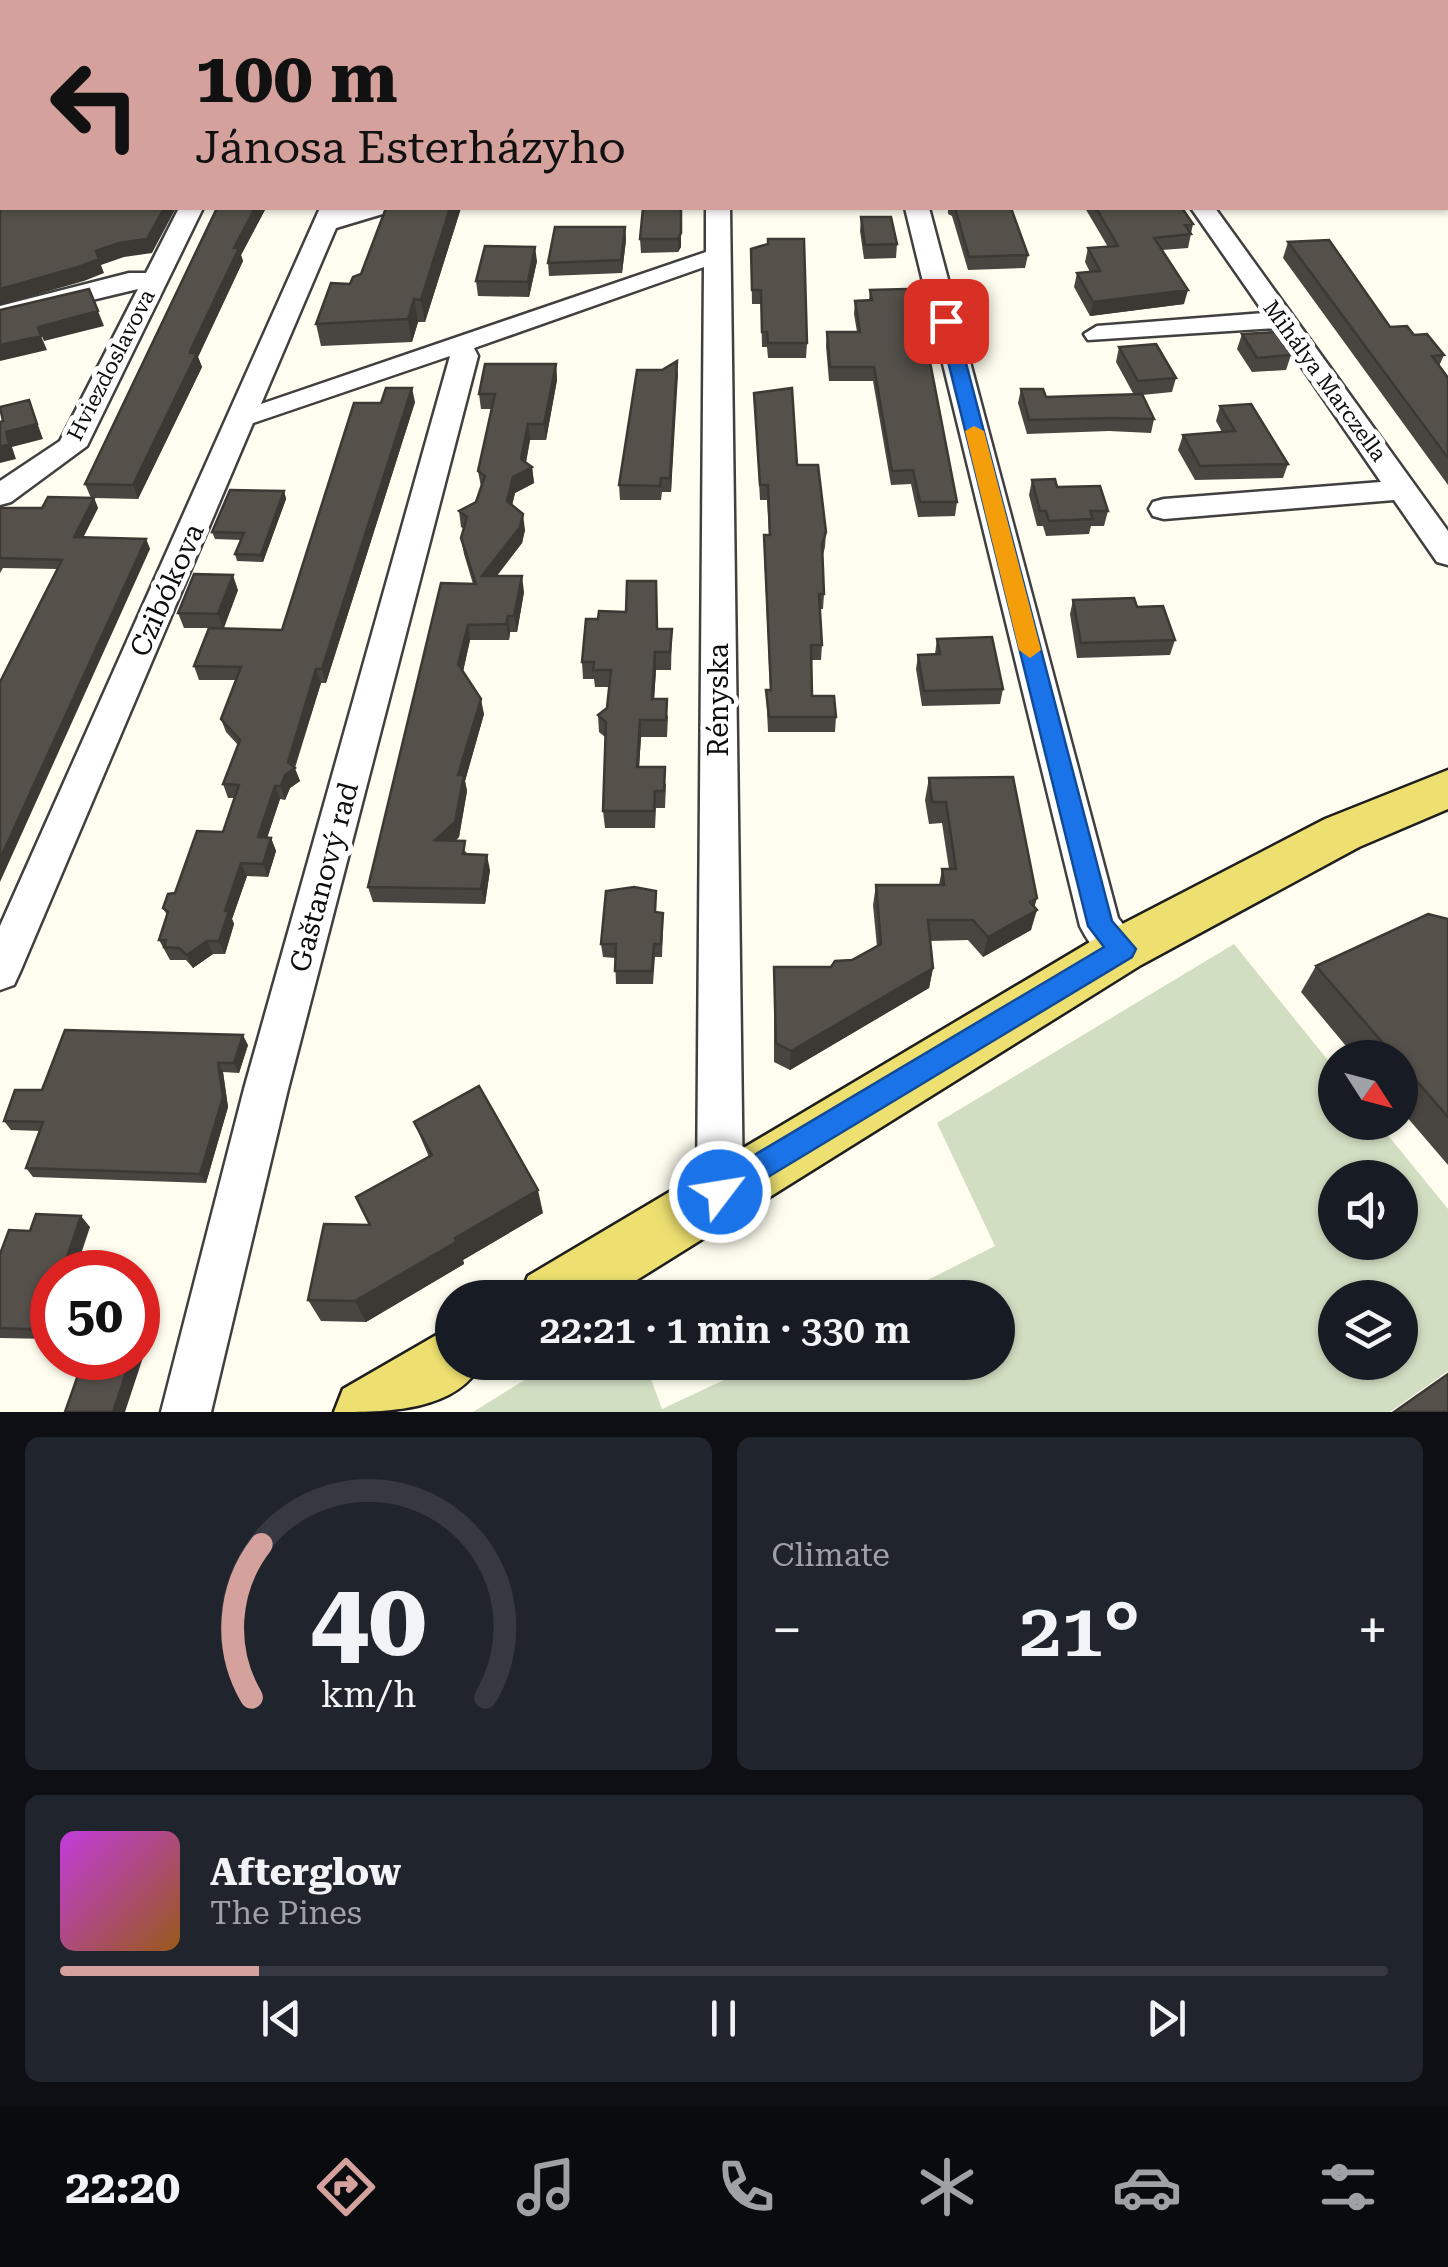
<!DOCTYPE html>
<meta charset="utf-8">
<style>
:root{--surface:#171b24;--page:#20242c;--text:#f1f3f6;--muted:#9ea1a6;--line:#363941;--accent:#d4a19d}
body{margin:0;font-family:"Roboto Serif",serif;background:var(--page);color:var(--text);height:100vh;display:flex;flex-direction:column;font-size:38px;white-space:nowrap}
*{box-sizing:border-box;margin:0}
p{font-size:32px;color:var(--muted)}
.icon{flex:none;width:55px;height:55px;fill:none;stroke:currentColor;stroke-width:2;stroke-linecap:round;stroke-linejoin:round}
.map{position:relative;height:1412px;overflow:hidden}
.drawer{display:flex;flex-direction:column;gap:25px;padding:25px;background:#0d0f14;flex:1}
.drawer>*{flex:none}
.hud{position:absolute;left:0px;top:0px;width:1450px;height:210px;box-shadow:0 2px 8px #0004;background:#d4a19d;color:#111;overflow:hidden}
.needle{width:65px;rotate:126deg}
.controls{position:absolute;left:1318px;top:1040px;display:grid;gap:20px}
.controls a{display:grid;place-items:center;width:100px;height:100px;border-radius:50%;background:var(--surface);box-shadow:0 2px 8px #0004;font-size:50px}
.speed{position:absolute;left:30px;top:1250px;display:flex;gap:20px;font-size:50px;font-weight:700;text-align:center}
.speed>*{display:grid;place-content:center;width:130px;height:130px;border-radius:50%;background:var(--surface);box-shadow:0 2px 8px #0004;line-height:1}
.speed .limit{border:15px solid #d22;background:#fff;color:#111}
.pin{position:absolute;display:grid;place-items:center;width:85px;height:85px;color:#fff;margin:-42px;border-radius:20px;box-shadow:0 5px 15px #0006}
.me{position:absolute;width:110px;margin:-55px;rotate:59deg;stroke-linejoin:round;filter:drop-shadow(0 0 8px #0008)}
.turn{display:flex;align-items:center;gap:35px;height:210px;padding:0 30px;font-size:45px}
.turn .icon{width:130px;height:130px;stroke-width:2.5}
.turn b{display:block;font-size:70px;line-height:85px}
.big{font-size:75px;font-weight:600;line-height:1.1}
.drawer .card{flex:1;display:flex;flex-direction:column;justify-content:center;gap:15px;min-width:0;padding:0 35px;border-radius:15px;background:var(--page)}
.drawer .dial{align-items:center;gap:0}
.dial svg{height:260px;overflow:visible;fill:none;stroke:var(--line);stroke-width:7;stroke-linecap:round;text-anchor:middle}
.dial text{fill:var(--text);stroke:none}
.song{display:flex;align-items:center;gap:30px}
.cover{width:120px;height:120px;border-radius:15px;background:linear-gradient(135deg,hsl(290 70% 55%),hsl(30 70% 35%))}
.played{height:10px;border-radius:5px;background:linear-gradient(90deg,var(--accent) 15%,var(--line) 15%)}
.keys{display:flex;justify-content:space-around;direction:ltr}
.heat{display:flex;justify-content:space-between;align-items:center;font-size:55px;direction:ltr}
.drawer .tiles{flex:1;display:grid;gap:25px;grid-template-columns:1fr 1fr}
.card:last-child{grid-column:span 2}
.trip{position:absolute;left:435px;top:1280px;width:580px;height:100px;border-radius:50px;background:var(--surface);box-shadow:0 2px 8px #0004;font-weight:600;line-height:100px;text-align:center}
.dock{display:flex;height:160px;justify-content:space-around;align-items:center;background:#090b0e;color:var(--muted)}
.dock .icon{width:70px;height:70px}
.dock .selected{color:var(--accent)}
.dock b{font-size:45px;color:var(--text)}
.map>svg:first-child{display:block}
</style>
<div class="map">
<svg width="1448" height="1412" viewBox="0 0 1448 1412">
<rect width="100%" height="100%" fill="#fefdef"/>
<path fill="#d1dec2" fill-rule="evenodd" d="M1234 944 1335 1069V1122L1378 1123 1448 1209V1371L1390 1412H473L552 1363H645L662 1409 760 1363 998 1362V1298L894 1297 995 1246 937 1123ZM1335 1178H1400V1242H1335ZM1335 1298H1400V1362H1335Z"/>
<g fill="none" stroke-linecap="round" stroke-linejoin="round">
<g stroke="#404040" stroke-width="5">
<path id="minor" d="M711 0H731V2H712Z
M855 0H875V2H856Z
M1035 0H1063L1065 2H1037Z
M179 208H203L87 446 11 502 0 505V481L60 441 138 289 0 322V306L129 273H146Z
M320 208H389L386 213 336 228 261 404 706 252V208H730L743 1192 736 1208 720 1214 704 1208 697 1192 704 267 474 348 478 356 288 1089 211 1412H161L244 1089 450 356 253 423 20 972 14 985 0 990V926Z
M905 208H929L1118 918 1143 949 1137 961C1111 971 1091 949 1080 926Z
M1191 208H1215L1448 531V565L1437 562 1394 500 1164 519 1153 516 1149 509 1153 502 1164 499 1381 482 1275 328 1088 340 1084 334 1097 326 1264 313Z"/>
</g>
<g stroke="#1e1e1e" stroke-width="5">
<path id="major" d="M1448 770V809L1359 847 1141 965 608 1298H519L528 1276 1105 933 1325 819Z
M452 1326V1362H482C457 1412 386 1412 334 1412L343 1389Z"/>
</g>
<use href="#minor" fill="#fff" fill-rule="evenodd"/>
<use href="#major" fill="#ede070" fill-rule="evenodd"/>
</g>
<path fill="#494540" d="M217 208H266L241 255 243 261 198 357 202 367 138 499 94 498 98 508 83 538 146 539 150 549 57 569 3 568 0 573V508H42L91 498 85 484Z
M461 208 425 322H418L412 342 321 346 316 324 350 284 361 274Z
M681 208V247L678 252 641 253 640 239Z
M948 208H1011L1028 255 1025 268 968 270 952 216 948 214Z
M1085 208H1182L1193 224 1188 248 1162 250 1184 304 1090 316 1074 287 1077 273 1090 272 1085 262 1088 248 1108 247Z
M861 217 897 244 896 258 864 259 860 231Z
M625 227 626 240 622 273 549 276 548 263Z
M1288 242 1390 327 1414 335 1444 355 1439 366 1448 378V485L1283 258Z
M751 249 807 343 806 358H768L767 347H762L761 304H752Z
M537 261 529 297 478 296 476 281Z
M870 290 957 502 955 516 918 517 911 484 891 485 873 381H829L826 346 827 332H857L854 314 855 301 869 300Z
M1242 334 1291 355 1286 370 1252 372 1237 349Z
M1119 347 1176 378 1172 392 1142 395 1154 419 1151 433 1109 431 1027 434 1018 403 1021 389 1046 397 1134 395 1116 362Z
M677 361 671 492H662L661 500H620L619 485 662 370Z
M556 364 557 380 546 440H530L526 463 532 467 534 483 515 493 512 506 525 530 522 543 497 576 524 592 517 632H510L509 640H470L463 672 484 714 465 781 467 791 459 837 455 841 468 854 490 870 485 904 373 902 368 887 473 584 464 554 461 538 464 529 461 527 459 511 476 502 481 487 478 471 491 409H481L479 394Z
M754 393 797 465 826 532 825 547 823 555 824 594 823 609H820L822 645 821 660H811L812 696 836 717 835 732H768L766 690H770L764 550V535H769L767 500H760Z
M415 402 326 683H321L295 768 300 781 290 788 285 800 280 799 267 838H271L276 851 268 877 247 876 232 919 234 924 225 954H213L193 968 186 960H170L159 940 167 915 163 908 223 832 235 798H228L223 784 238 745 226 732 221 719 236 680H199L194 666 209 628H184L178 613 238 590 224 628 282 630 381 403Z
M1220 406 1288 464 1283 478 1195 480 1178 450 1183 435 1222 432 1216 421Z
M1032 480 1057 487 1108 511 1104 526H1091L1089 534 1046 536 1043 526H1037L1029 495Z
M284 491 286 499 263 562 237 561 235 554 241 540 215 539 212 532Z
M1073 600 1137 607 1175 640 1170 655 1077 658 1070 614Z
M657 629H672L671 670H656L654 699 668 716 667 737H641L639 767 666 784 665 808H656L655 828H605L603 811 605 737 599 732 598 715 607 708 609 687H595L594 679H583L582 662Z
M937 639 1003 689 1000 704 922 706 916 669 918 655 935 654Z
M929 778 1035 907 1031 930 983 957 968 940 930 941 933 968 929 988 790 1070 774 1062V967H831L852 960 877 947 873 905 876 885H939L942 869H949L942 823 929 824 925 800Z
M656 891V912L663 913V926L662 957H655L653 984H616L615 958 603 957 601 944Z
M1448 919V1165L1400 1109V1058H1356L1301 992 1316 966Z
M248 1045 239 1073 223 1072 228 1107 206 1183 33 1177 26 1168 40 1131 11 1130 4 1121 42 1090Z
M414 1122 543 1213 463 1260 464 1264 366 1322 321 1321 308 1300 369 1225 356 1197 429 1157Z
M90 1227 52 1272V1339L0 1338V1254L30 1231Z"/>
<path fill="#3c3834" d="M571 0H615L607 2H562Z
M164 208H176L152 253 124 257 101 265 104 273 84 281 0 305V289L96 251Z
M255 208H266L241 255 243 261 198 357 202 367 138 499 133 485 234 248Z
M450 208H461L425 322 421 300Z
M681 208V247L678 252V239Z
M625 227 626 240 622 273 621 260Z
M535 247 537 261 529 297 528 282Z
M1188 290 1184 304 1090 316 1093 302Z
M414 299 418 322 412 342 408 319Z
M98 311 104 326 44 341 38 327Z
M41 336 47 350 0 361V345Z
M677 361 678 375 671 492 670 478Z
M556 364 557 380 546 440 544 424Z
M412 388 415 402 326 683 322 669Z
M29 400 43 439 12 447 16 459 0 463V447L6 432Z
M528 424 530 440 524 471 532 467 534 483 515 493 509 517 507 501 513 477 521 459Z
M284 491 286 499 263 562 261 555Z
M94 498 98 508 78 547 74 537Z
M523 514 525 530 522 543 484 591 482 576Z
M146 539 150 549 0 882V859Z
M233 575 238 590 223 629 218 614Z
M522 576 524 592 517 632 514 616Z
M508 616 510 632 509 640 506 624Z
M468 625 470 640 461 680 458 664Z
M655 652 656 670 653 716 652 699Z
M316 669 321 683 294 768 300 781 290 788 285 800 281 786Z
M481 699 484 714 465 781 467 791 459 837 439 856 435 840 458 775Z
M640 720 641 737 638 784 637 767Z
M275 786 280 799 263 850 258 837Z
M271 838 276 851 268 877 263 864Z
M487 855 490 870 485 904 481 889Z
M241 863 247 876 232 919 234 924 225 954 219 941 225 911Z
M1037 898 1033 912 1037 910 1031 930 983 957 988 937Z
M207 941 213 954 193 968 187 955Z
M933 968 929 988 790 1070 791 1051Z
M243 1035 248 1045 239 1073 234 1063Z
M218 1063 223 1072 228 1107 206 1183 200 1174Z
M538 1190 543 1213 463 1260 464 1264 366 1322 355 1301 455 1238Z
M81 1216 90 1227 75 1272H62Z
M149 1305 157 1315 125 1412H113L131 1358H138V1339Z"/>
<path fill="#55504a" stroke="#3c3834" stroke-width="2.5" d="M336 0H349L350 2H318Z
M513 0H571L562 2H515Z
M825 0H850V2H826Z
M1108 0H1134L1136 2H1110Z
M0 30H2V208H164L147 239 119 243 96 251 99 259 78 267 0 289Z
M217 208H255L234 248H239L192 347 190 353H197L133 485 85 484Z
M386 208H450L421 300 414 299 408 319 316 324 331 283 350 284 353 277 361 274Z
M643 208H681V233L678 239H640Z
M955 208H1011L1028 255 969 257Z
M1096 208H1182L1193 224 1185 225 1191 234 1154 238 1188 290 1093 302 1077 273 1100 271 1088 248 1118 246Z
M861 217H891L897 244 865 245Z
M555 227H625L621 260 548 263Z
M768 239H804L807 343H768L767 332H762L761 290H752L751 249 768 244Z
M1329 240 1390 327 1407 326 1414 335 1427 334 1444 355 1432 356 1448 378V458L1288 242Z
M485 246 535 247 528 282 476 281Z
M89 289 98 311 38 327 41 336 0 345V310Z
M906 289 907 297H914L930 362 957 502H920L913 470 892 471 874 367H830L827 332H860L855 301 872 300 870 290Z
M1275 332 1291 355 1257 358 1242 334Z
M1156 344 1176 378 1138 381 1119 347Z
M677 361 670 478H661L660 486 619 485 637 370H662Z
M485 364H556L544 424H528L521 459 532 467 513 477 507 501 523 514 520 527 482 576H522L514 616H508L506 624 468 625 458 664 481 699 458 775H464L455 822 435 840 465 841 463 854 487 855 481 889 368 887 441 583 476 584 461 538 467 517 459 511 476 502 485 476 478 471 495 394H479Z
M386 388H412L322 669H316L288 762 295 768 285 775 281 786H275L258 837 271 838 263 864 241 863 225 911H229L219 941H207L187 955 179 948 164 947 166 940H159L168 912 163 908 168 894 175 893 197 831 223 832 239 785 223 784 240 740 221 719 241 667 194 666 209 628 282 630 354 403H381Z
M792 388 797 465H818L826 532 822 544 824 594H819L822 645H811L812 696H834L836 717H769L766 690H771L764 535H770L768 485H760L754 393Z
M1021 389H1043L1046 397 1142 394 1154 419 1112 418 1029 420Z
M29 400 37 424 6 432 9 444 0 447V422L3 421 0 407Z
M1251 404 1288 464 1200 466 1183 435 1235 431 1220 406Z
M1055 479 1057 487 1100 486 1108 511H1090L1093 519 1049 521 1046 511H1040L1032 480Z
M230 490 284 491 261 555 235 554 244 533 212 532Z
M48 497 94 498 74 537 146 539 0 859V682L62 560 0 558V508H42Z
M194 574 233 575 218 614 178 613Z
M627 581H656L657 629H672L670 652H655L652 699H667L666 720H640L637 767H665L664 791H655L654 811H603L606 722 598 715 607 708 611 670H593L594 662H582L586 619H598L599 611 626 612Z
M1134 598 1137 607 1163 606 1175 640 1081 643 1073 600Z
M992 637 1003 689 924 691 918 655 940 654 937 639Z
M1013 777 1037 898 1030 902 1037 910 988 937 973 920H928L933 968 791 1051 776 1043 774 967H831L835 961 852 960 881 944 876 885H944L942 869H956L946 802H932L929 778Z
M634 887 656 891 655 912 663 913 661 944H654L652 971H615L616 944H601L606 891Z
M1428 914 1448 919V1117L1400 1062V1058H1396L1316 966Z
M65 1030 243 1035 234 1063H218L223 1097 200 1174 26 1168 43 1122 4 1121 15 1090H42Z
M479 1086 538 1190 455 1238 456 1242 355 1301 308 1300 324 1224 370 1225 356 1197 432 1155 414 1122Z
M36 1214 81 1216 62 1272H52V1330L0 1328V1254L9 1230 30 1231Z
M138 1299 149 1305 138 1339Z
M84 1358H131L113 1412H65Z
M1448 1374V1412H1394Z"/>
<path fill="#1a73e8" stroke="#114b97" stroke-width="2.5" d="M946 316 955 321 1112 921 1136 949 1132 957 720 1206 709 1202 705 1192 709 1182 1104 947 1088 926 938 321Z"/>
<path fill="#f59e0b" d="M974 426 984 431 1041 650 1030 658 1019 650 965 431Z"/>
<g text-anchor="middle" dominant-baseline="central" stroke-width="10" stroke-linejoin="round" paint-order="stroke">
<g font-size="22" fill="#0d0d0d" stroke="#fff">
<text transform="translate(111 365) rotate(-63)">Hviezdoslavova</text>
<text transform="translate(1325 381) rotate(54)">Mihálya Marczella</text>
</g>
<g font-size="28" fill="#0d0d0d" stroke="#fff">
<text transform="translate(167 590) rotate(-66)">Czibókova</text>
<text transform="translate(718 700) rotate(-90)">Rényska</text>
<text transform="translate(324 877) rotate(-75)">Gaštanový rad</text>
</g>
</g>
</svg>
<div class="controls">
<a><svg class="needle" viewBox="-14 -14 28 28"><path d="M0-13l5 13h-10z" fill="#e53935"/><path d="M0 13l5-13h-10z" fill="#9ea1a6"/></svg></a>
<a><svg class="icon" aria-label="sound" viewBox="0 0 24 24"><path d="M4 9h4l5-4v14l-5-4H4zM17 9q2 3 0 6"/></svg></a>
<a><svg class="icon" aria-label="layers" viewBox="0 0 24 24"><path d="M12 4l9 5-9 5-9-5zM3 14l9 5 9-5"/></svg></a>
</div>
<div class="speed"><div class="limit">50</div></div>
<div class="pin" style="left:946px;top:321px;background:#d93025"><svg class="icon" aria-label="arrive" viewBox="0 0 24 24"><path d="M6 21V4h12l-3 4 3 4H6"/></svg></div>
<svg class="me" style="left:720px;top:1192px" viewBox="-20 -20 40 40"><circle r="17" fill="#1a73e8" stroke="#fff" stroke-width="3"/><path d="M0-11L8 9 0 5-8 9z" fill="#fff"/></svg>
<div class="trip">22:21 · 1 min · 330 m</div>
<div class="hud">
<div class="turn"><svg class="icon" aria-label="left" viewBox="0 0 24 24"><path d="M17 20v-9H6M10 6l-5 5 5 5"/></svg><div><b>100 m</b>Jánosa Esterházyho</div></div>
</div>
</div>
<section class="drawer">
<div class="tiles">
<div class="card dial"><svg viewBox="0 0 100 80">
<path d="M14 69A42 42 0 1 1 86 69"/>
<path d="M14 69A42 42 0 0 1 17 22" stroke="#d4a19d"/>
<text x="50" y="56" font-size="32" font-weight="700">40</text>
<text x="50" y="72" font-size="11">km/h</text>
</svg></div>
<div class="card"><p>Climate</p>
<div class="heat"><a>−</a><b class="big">21°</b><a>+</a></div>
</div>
<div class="card">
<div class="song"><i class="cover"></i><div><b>Afterglow</b><p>The Pines</p></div></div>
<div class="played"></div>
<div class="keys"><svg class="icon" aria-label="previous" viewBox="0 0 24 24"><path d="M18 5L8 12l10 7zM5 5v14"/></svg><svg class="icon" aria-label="pause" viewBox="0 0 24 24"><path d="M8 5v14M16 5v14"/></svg><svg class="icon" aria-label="next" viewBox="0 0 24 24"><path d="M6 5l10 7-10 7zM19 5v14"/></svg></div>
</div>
</div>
</section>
<nav class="dock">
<b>22:20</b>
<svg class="icon selected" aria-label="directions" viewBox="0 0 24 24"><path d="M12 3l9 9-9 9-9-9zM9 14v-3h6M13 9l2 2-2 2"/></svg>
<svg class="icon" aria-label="music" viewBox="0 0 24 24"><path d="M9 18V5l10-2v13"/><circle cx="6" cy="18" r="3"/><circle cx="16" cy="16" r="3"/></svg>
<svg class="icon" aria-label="phone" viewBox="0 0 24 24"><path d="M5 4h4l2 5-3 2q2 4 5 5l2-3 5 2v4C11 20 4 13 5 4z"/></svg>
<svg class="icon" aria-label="climate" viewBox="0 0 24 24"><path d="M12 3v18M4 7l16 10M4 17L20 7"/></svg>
<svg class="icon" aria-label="car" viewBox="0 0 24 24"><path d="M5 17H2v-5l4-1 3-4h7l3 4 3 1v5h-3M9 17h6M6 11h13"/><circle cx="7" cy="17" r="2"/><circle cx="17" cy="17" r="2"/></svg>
<svg class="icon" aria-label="filters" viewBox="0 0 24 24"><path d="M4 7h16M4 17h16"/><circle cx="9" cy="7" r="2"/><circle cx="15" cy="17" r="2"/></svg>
</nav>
